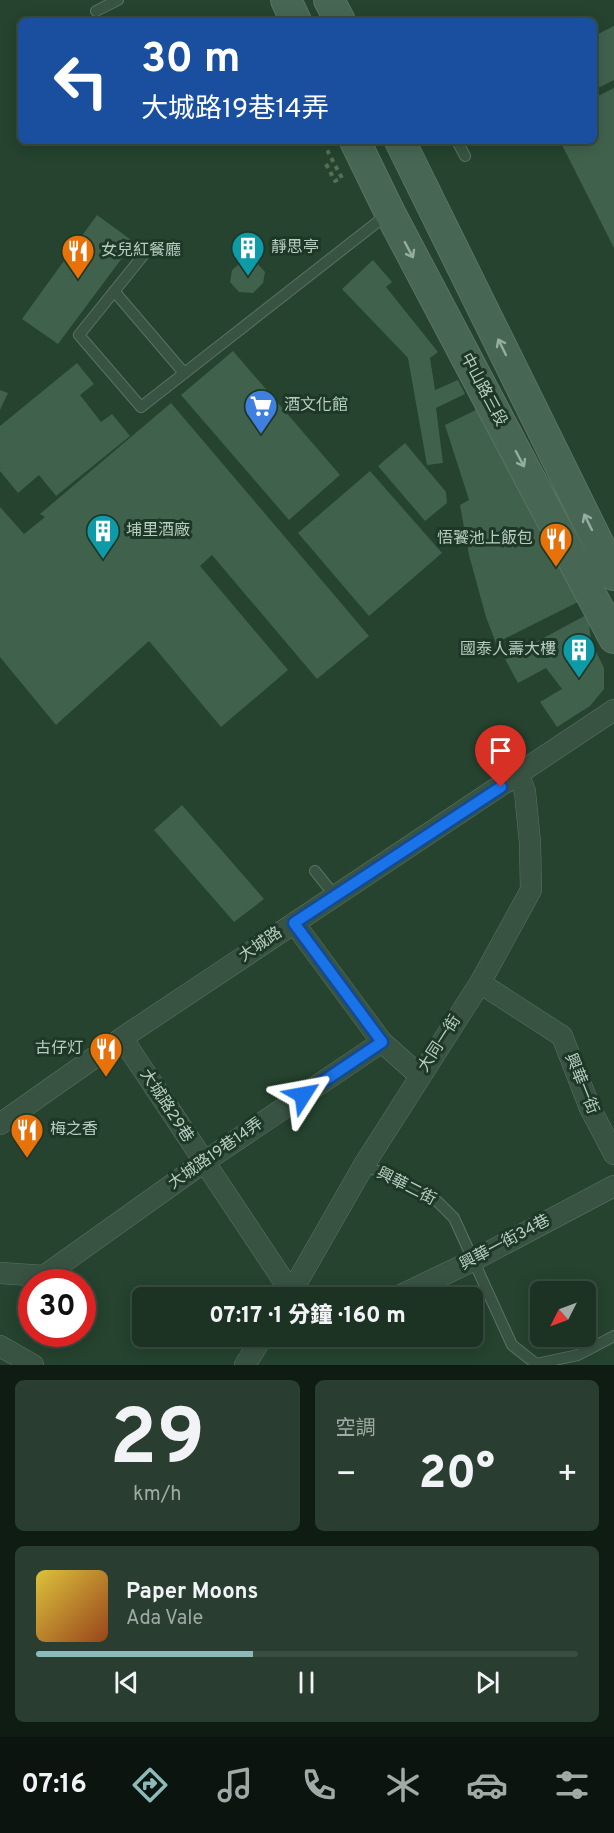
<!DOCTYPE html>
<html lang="zh-TW">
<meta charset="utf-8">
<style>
:root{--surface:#1c3223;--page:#293e30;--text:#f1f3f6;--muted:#a0aaa6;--line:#3a4d41;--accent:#8bbbb9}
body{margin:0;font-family:Overpass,"Noto Sans TC",sans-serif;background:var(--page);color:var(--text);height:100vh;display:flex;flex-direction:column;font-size:22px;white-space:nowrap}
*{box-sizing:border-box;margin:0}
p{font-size:20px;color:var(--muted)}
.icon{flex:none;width:33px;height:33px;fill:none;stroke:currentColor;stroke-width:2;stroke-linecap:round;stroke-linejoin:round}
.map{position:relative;height:1365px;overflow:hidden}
.sheet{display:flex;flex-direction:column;gap:15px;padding:15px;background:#0f1c13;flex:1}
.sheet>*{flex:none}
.guide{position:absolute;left:18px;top:18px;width:579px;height:126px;border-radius:9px;box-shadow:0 3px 15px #0003,0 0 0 2px var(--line);background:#1a4fa0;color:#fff;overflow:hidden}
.needle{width:39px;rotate:228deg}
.buttons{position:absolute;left:530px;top:1281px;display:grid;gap:12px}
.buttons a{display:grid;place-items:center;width:66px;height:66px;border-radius:9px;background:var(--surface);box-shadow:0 3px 15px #0003,0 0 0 2px var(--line);font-size:30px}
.speed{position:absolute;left:18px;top:1269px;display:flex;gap:12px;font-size:30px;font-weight:700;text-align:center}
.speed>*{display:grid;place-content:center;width:78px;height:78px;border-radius:50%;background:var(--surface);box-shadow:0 3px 15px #0003,0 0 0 2px var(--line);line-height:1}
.speed .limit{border:9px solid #d22;background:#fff;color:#111}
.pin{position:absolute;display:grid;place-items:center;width:51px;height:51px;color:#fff;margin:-62px -26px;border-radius:50% 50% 50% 0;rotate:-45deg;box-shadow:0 0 6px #0007}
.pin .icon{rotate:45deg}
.me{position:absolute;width:66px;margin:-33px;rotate:56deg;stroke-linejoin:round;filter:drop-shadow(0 0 4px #0008)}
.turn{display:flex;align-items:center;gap:21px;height:126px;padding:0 24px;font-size:27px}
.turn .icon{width:78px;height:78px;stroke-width:2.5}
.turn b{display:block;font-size:42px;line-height:51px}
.big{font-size:45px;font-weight:800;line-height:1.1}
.sheet .card{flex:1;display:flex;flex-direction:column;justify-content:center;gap:9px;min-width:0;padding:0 21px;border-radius:9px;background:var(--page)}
.sheet .dial{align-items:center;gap:0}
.dial b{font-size:78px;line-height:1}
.song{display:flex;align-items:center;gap:18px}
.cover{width:72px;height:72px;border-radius:9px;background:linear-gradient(135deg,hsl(50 70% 55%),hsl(20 70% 35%))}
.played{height:6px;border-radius:3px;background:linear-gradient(90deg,var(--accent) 40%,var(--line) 40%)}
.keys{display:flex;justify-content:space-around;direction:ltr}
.heat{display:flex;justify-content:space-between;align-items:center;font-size:33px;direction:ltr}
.sheet .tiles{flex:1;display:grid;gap:15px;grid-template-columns:1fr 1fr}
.card:last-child{grid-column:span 2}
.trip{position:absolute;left:132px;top:1287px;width:351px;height:60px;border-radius:9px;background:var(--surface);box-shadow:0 3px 15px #0003,0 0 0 2px var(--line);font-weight:800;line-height:60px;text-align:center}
.dock{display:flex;height:96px;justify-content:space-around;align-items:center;background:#0b140e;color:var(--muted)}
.dock .icon{width:42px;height:42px}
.dock .selected{color:var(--accent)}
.dock b{font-size:27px;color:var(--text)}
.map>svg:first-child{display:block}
</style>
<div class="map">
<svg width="614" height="1365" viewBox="0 0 614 1365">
<rect width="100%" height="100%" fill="#25432f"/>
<path fill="#40624d" d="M614 26V80L594 90V36Z
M614 88V248L560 141H594V98Z
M97 215 134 242 58 344 22 319Z
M244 260 255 261 265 272 263 283 253 293 239 292 230 282 232 270Z
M373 260 392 282 386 287 438 352 430 358 435 390 458 380 465 394 436 408 443 463 427 465 408 358 342 289Z
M233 351 340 475 289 520 181 395Z
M77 363 94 384 80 395 101 422 112 414 130 436 56 496 39 475 18 493 0 471V426Z
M0 390 8 393 0 410Z
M171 403 369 636 317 679 212 555 200 566 288 670 221 727 149 641 56 725 0 657V507L24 534 45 517 40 514Z
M484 406 582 600 496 643 486 617 469 555 460 505 469 500 445 425Z
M405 443 446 492 447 503 425 521 378 466Z
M370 471 442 553 369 616 298 533Z
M588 614 591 641 604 668V689L590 706 557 727 540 702 562 689 546 668 518 683 505 659Z
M182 805 264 899 234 922 154 830Z"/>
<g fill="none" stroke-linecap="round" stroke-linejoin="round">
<g stroke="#5a7363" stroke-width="12">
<path id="lane" d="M96 11 118 0
M457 141 465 156
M145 253 79 335 141 407 389 213
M114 291 184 373
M315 871 335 896
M364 1165 409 1185 438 1202 454 1218 512 1345 536 1364 578 1355 614 1336"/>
</g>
<g stroke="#5a7363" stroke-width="22">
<path id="street" d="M480 983 562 1036 590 1108 614 1154
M122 1038 291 1292 301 1298
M382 1042 420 1076
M0 1124 122 1038 614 710
M0 1273 44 1276 204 1162 382 1042 294 923
M288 1298 364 1165 480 983 531 890 530 843 525 792 519 775
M395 1298 472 1261 614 1186
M0 1346 33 1365
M245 1365 263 1336"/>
</g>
<g stroke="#5a7363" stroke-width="32">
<path id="secondary" d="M286 0 296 21
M329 0 340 21
M355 141 390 213 614 638
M400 141 614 575"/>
</g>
<path stroke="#566e54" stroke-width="4" stroke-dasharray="4.5 4.5" stroke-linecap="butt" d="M326 164 335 181 342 178 328 152 334 150"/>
<use href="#lane" stroke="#395342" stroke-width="10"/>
<use href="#street" stroke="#395342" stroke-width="21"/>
<use href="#secondary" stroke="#476653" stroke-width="30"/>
</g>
<defs><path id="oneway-shaft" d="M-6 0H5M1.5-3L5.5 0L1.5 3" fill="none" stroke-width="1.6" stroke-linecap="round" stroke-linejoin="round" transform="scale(1.5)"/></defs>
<g stroke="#95ae9f">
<use href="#oneway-shaft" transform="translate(409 250) rotate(62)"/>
<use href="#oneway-shaft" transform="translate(502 347) rotate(-116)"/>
<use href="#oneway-shaft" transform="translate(520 459) rotate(62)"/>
<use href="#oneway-shaft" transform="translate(588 522) rotate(-116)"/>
</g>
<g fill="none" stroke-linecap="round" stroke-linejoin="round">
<g stroke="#114b97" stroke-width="15">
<path id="route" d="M303 1095 382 1042 294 923 501 787"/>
</g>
<use href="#route" stroke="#1a73e8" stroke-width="10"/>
</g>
<defs>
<g id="building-pin" transform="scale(1.725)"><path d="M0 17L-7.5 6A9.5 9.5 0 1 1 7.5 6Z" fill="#0f9aa8" stroke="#1e3827"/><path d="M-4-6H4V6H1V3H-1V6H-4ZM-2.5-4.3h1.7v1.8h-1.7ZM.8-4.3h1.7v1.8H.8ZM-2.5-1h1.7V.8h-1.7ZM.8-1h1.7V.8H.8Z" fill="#fff"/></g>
<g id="restaurant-pin" transform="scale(1.725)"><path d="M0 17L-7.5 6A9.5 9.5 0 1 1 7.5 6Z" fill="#e8710a" stroke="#1e3827"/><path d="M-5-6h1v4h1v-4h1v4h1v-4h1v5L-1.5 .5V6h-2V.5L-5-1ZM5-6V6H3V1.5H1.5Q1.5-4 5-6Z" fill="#fff"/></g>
<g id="supermarket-pin" transform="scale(1.725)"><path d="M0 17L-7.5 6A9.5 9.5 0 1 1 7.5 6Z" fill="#3f7fe0" stroke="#1e3827"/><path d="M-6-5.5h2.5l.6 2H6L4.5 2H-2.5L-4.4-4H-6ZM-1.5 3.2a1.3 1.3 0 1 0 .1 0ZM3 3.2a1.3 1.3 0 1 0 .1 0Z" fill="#fff"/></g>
</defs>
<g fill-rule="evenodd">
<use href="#building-pin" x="248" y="248"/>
<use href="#restaurant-pin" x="78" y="251"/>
<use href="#supermarket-pin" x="261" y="406"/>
<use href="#building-pin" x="103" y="531"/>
<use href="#restaurant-pin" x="556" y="539"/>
<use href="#building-pin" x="579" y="650"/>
<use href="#restaurant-pin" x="106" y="1049"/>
<use href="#restaurant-pin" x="27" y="1130"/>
</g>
<g text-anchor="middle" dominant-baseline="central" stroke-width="6" stroke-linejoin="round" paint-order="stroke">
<g font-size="16" fill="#b6cdbf" stroke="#1e3827" text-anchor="start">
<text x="271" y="248">靜思亭</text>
<text x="101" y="251">女兒紅餐廳</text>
<text x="284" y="406">酒文化館</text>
<text x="126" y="531">埔里酒廠</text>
<text x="533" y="539" text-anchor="end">悟饕池上飯包</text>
<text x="556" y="650" text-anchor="end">國泰人壽大樓</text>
<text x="83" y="1049" text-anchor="end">古仔灯</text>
<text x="50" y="1130">梅之香</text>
</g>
<g font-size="16" fill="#b6cdbf" stroke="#1e3827">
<text transform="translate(483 390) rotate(62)">中山路三段</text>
<text transform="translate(261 945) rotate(-34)">大城路</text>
<text transform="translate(440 1044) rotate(-57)">大同一街</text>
<text transform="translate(581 1084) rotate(68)">興華一街</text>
<text transform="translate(166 1106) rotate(57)">大城路29巷</text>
<text transform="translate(216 1154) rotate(-35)">大城路19巷14弄</text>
<text transform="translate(406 1187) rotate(27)">興華二街</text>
<text transform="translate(505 1243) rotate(-28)">興華一街34巷</text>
</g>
</g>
</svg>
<div class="buttons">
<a><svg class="needle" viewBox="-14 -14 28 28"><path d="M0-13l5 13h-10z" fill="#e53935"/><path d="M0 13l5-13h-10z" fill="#a0aaa6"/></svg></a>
</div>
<div class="speed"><div class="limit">30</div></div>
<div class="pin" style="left:501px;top:787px;background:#d93025"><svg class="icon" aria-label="arrive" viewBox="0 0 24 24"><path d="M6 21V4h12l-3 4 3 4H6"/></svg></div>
<svg class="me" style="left:303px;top:1095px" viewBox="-20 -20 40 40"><path d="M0-17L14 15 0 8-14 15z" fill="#1a73e8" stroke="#fff" stroke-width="4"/></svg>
<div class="trip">07:17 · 1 分鐘 · 160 m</div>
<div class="guide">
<div class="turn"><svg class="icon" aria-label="left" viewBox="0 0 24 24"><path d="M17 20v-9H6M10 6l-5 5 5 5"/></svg><div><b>30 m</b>大城路19巷14弄</div></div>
</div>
</div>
<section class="sheet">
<div class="tiles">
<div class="card dial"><b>29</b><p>km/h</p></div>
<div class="card"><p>空調</p>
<div class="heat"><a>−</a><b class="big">20°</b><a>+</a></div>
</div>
<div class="card">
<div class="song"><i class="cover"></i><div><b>Paper Moons</b><p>Ada Vale</p></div></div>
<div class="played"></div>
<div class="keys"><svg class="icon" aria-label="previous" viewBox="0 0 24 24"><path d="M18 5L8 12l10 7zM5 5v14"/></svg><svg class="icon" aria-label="pause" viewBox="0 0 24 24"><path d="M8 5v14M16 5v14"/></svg><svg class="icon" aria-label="next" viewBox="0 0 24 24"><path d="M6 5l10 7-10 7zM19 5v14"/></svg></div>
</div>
</div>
</section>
<nav class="dock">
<b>07:16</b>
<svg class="icon selected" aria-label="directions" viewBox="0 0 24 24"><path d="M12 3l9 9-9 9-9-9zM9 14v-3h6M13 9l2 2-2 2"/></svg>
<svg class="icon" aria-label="music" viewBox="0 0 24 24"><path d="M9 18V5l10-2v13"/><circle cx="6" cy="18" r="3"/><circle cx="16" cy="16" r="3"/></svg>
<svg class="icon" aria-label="phone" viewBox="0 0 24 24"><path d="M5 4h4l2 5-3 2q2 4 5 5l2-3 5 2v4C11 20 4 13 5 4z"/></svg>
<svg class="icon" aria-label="climate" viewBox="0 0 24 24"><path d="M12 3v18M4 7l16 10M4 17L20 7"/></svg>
<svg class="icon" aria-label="car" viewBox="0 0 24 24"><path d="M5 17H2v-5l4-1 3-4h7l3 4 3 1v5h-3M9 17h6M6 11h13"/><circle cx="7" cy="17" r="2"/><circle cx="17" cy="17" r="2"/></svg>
<svg class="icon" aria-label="filters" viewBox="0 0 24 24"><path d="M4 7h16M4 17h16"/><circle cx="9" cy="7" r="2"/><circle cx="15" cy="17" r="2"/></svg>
</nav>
